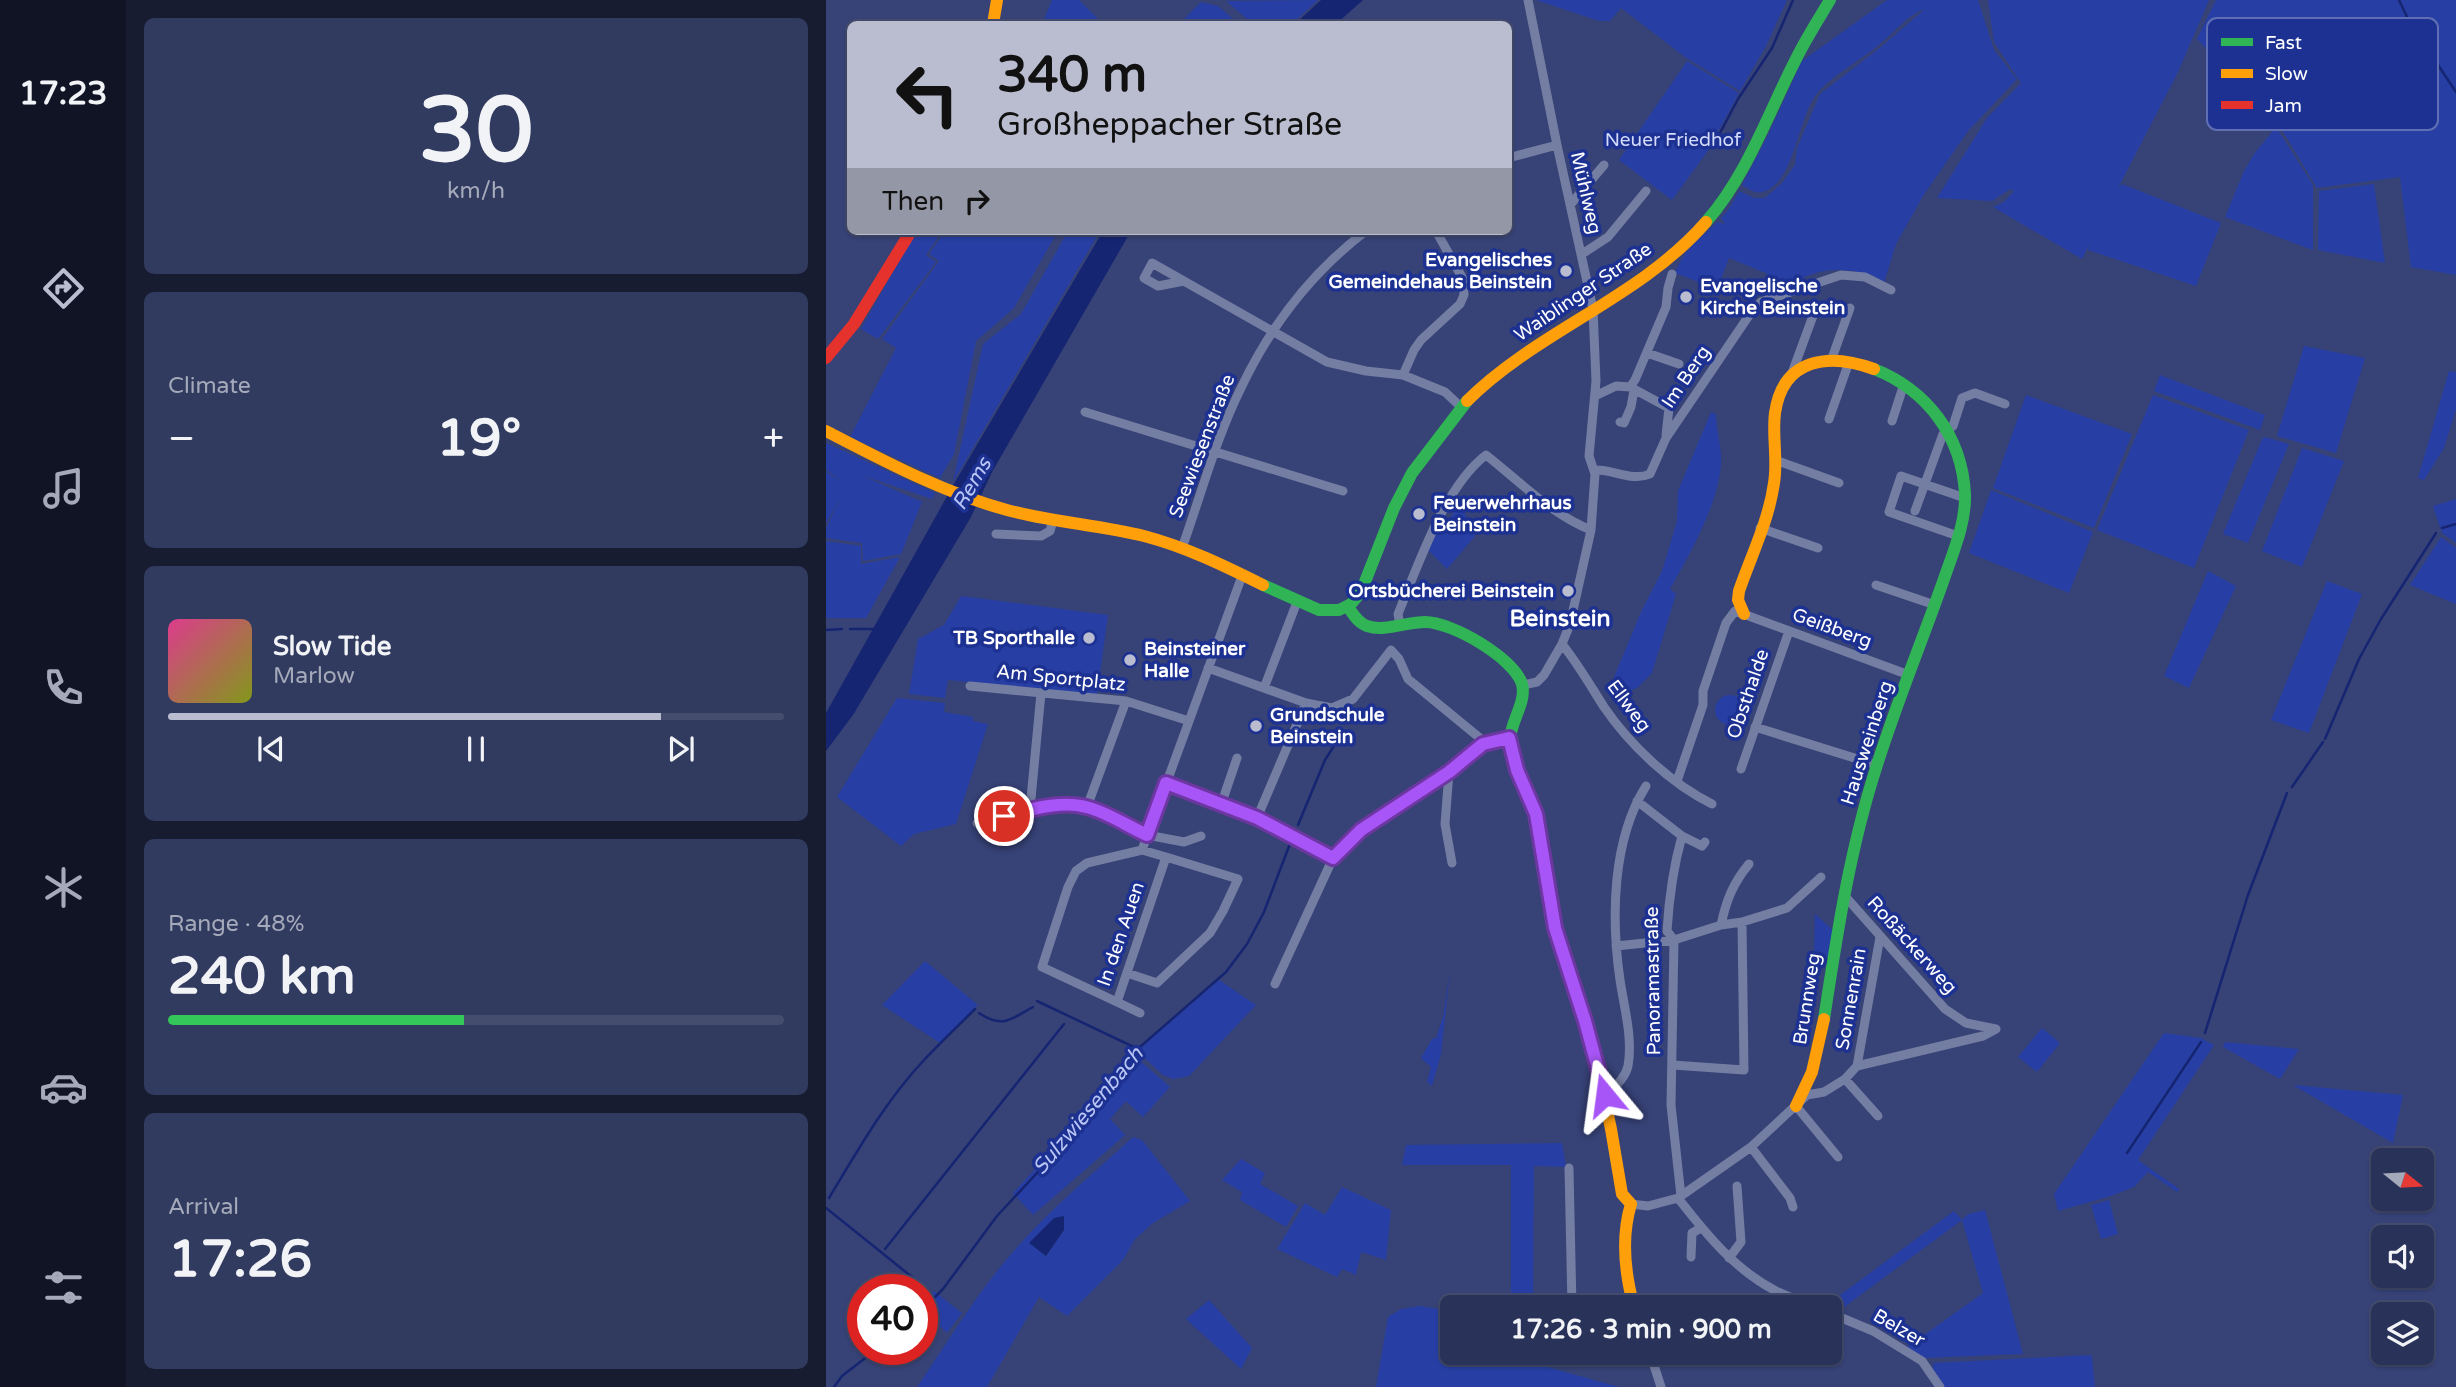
<!DOCTYPE html>
<meta charset="utf-8">
<style>
:root{--surface:#293259;--page:#313a5f;--text:#f1f3f6;--muted:#a5aaba;--line:#454d6f;--accent:#b9bdcf}
body{margin:0;font-family:"Varela Round",sans-serif;background:var(--page);color:var(--text);height:100vh;display:flex;flex-direction:column;font-size:26px;white-space:nowrap}
*{box-sizing:border-box;margin:0}
p{font-size:23px;color:var(--muted)}
.icon{flex:none;width:38px;height:38px;fill:none;stroke:currentColor;stroke-width:2;stroke-linecap:round;stroke-linejoin:round}
.map{position:relative;flex:1;overflow:hidden}
.panel{display:flex;flex-direction:column;gap:18px;padding:18px;background:#171c31;width:700px}
.panel>*{flex:none}
.banner{position:absolute;left:21px;top:21px;width:665px;height:214px;border-radius:10px;box-shadow:0 2px 5px #0004,0 0 0 2px var(--line);background:#b9bdcf;color:#111;overflow:hidden}
.needle{width:46px;rotate:108deg}
.controls{position:absolute;left:1545px;top:1148px;display:grid;gap:14px}
.controls a{display:grid;place-items:center;width:63px;height:63px;border-radius:10px;background:var(--surface);box-shadow:0 2px 5px #0004,0 0 0 2px var(--line);font-size:35px}
.speed{position:absolute;left:21px;top:1274px;display:flex;gap:14px;font-size:35px;font-weight:700;text-align:center}
.speed>*{display:grid;place-content:center;width:91px;height:91px;border-radius:50%;background:var(--surface);box-shadow:0 2px 5px #0004,0 0 0 2px var(--line);line-height:1}
.speed .limit{border:10px solid #d22;background:#fff;color:#111}
.pin{position:absolute;display:grid;place-items:center;width:60px;height:60px;color:#fff;margin:-30px;border:4px solid #fff;border-radius:50%;box-shadow:0 2px 7px #0007}
.me{position:absolute;width:77px;margin:-38px;rotate:344deg;stroke-linejoin:round;filter:drop-shadow(0 0 5px #0008)}
.turn{display:flex;align-items:center;gap:24px;height:147px;padding:0 35px;font-size:32px}
.turn .icon{width:91px;height:91px;stroke-width:2.5}
.turn b{display:block;font-size:49px;line-height:60px}
.then{display:flex;align-items:center;height:66px;padding:0 35px;background:#0003;gap:14px;font-size:26px}
.big{font-size:52px;font-weight:800;line-height:1.1}
.panel .card{flex:1;display:flex;flex-direction:column;justify-content:center;gap:10px;min-width:0;padding:0 24px;border-radius:10px;background:var(--page)}
.panel .dial{align-items:center;gap:0}
.dial b{font-size:91px;line-height:1}
.song{display:flex;align-items:center;gap:21px}
.cover{width:84px;height:84px;border-radius:10px;background:linear-gradient(135deg,hsl(330 70% 55%),hsl(70 70% 35%))}
.played{height:7px;border-radius:4px;background:linear-gradient(90deg,var(--accent) 80%,var(--line) 80%)}
.keys{display:flex;justify-content:space-around;direction:ltr}
.heat{display:flex;justify-content:space-between;align-items:center;font-size:38px;direction:ltr}
.charge{height:10px;border-radius:5px;background:linear-gradient(90deg,#34c759 48%,var(--line) 0)}
.trip{position:absolute;left:614px;top:1295px;width:402px;height:70px;border-radius:10px;background:var(--surface);box-shadow:0 2px 5px #0004,0 0 0 2px var(--line);font-weight:800;line-height:70px;text-align:center}
main{display:flex;flex:1;min-height:0}
.tabs{display:flex;flex-direction:column;width:126px;justify-content:space-around;align-items:center;background:#101424;color:var(--muted)}
.tabs .icon{width:49px;height:49px}
.tabs .active{color:var(--accent)}
.tabs b{font-size:32px;color:var(--text)}
.map>svg:first-child{display:block}
</style>
<main>
<nav class="tabs">
<b>17:23</b>
<svg class="icon active" aria-label="directions" viewBox="0 0 24 24"><path d="M12 3l9 9-9 9-9-9zM9 14v-3h6M13 9l2 2-2 2"/></svg>
<svg class="icon" aria-label="music" viewBox="0 0 24 24"><path d="M9 18V5l10-2v13"/><circle cx="6" cy="18" r="3"/><circle cx="16" cy="16" r="3"/></svg>
<svg class="icon" aria-label="phone" viewBox="0 0 24 24"><path d="M5 4h4l2 5-3 2q2 4 5 5l2-3 5 2v4C11 20 4 13 5 4z"/></svg>
<svg class="icon" aria-label="climate" viewBox="0 0 24 24"><path d="M12 3v18M4 7l16 10M4 17L20 7"/></svg>
<svg class="icon" aria-label="car" viewBox="0 0 24 24"><path d="M5 17H2v-5l4-1 3-4h7l3 4 3 1v5h-3M9 17h6M6 11h13"/><circle cx="7" cy="17" r="2"/><circle cx="17" cy="17" r="2"/></svg>
<svg class="icon" aria-label="filters" viewBox="0 0 24 24"><path d="M4 7h16M4 17h16"/><circle cx="9" cy="7" r="2"/><circle cx="15" cy="17" r="2"/></svg>
</nav>
<section class="panel">
<div class="card dial"><b>30</b><p>km/h</p></div>
<div class="card"><p>Climate</p>
<div class="heat"><a>−</a><b class="big">19°</b><a>+</a></div>
</div>
<div class="card">
<div class="song"><i class="cover"></i><div><b>Slow Tide</b><p>Marlow</p></div></div>
<div class="played"></div>
<div class="keys"><svg class="icon" aria-label="previous" viewBox="0 0 24 24"><path d="M18 5L8 12l10 7zM5 5v14"/></svg><svg class="icon" aria-label="pause" viewBox="0 0 24 24"><path d="M8 5v14M16 5v14"/></svg><svg class="icon" aria-label="next" viewBox="0 0 24 24"><path d="M6 5l10 7-10 7zM19 5v14"/></svg></div>
</div>
<div class="card"><p>Range · 48%</p><b class="big">240 km</b><div class="charge"></div></div>
<div class="card"><p>Arrival</p><b class="big">17:26</b></div>
</section>
<div class="map">
<svg width="1630" height="1387" viewBox="0 0 1630 1387">
<rect width="100%" height="100%" fill="#374277"/>
<path fill="#273fa4" fill-rule="evenodd" d="M226 0H253L277 24H216Z
M492 0 466 24H427L400 1Z
M710 0H961L940 46 914 91 859 57 795 8 784 21H773Z
M1061 0H1152L1168 50 1191 79 1142 131 1097 196 1070 244 1058 283C1031 266 993 265 966 284L903 258 891 289 849 273C856 252 875 237 891 222L899 224 895 218 903 209 913 191 928 198H939L956 183 969 165 971 148 994 94 1055 47 1099 9C1082 14 1065 36 1049 48 1031 62 1009 74 993 91 971 114 970 184 936 192 929 194 921 188 916 185L942 135 976 61Z
M1162 0H1383L1352 72 1292 188 1296 184 1395 223 1370 286 1262 250 1263 245 1256 259 1167 207 1178 202 1188 191 1184 189 1166 201 1111 198 1161 118 1195 83 1168 42Z
M1390 0H1630V275L1585 267 1574 177 1491 188 1450 120 1371 39Z
M375 2 392 6 413 24H353Z
M861 61 913 93 881 152 846 200 793 160Z
M1450 127 1487 185V250L1399 217 1418 171 1428 154Z
M1548 184 1559 263 1492 250 1493 191Z
M90 231H116L100 255 110 262 52 339 35 329Z
M119 231H232L188 308 150 341 128 454 114 478 24 437 70 348 56 339 113 261 103 254Z
M242 231H274L127 482 157 344 195 314Z
M1478 346 1539 358 1510 453 1451 436Z
M1623 371 1630 372V409L1618 448 1598 480 1592 478Z
M1334 375 1439 415 1434 430 1328 391Z
M1200 395 1306 434 1268 528 1167 488Z
M1327 395 1423 430 1368 568 1271 530Z
M885 412 890 414C890 430 896 447 895 463 893 503 864 554 844 589L850 594 826 673 811 688 791 696 784 687 815 612 836 571 851 521 852 491Z
M1439 437 1463 444 1422 543 1397 534 1436 439Z
M0 443 109 493 106 499 35 475 96 502 75 554 37 561 36 543 0 538V528L15 497 0 524V472L18 482 0 470Z
M1476 448 1518 461 1476 567 1436 551Z
M1165 490 1267 532 1243 593 1143 553Z
M1630 499V543L1616 533 1607 506Z
M634 503 649 536 621 569 602 550 617 520 621 523Z
M1615 537 1630 548V604L1584 585Z
M0 541 35 546V564L74 557 40 618H0Z
M1382 571 1410 586 1363 688 1338 676Z
M1501 581 1536 594 1483 733 1445 720Z
M135 596 282 615 271 694 122 680 119 698 83 694 92 639 118 625Z
M889 710a15 15 0 1 1 30 0a15 15 0 1 1-30 0Z
M71 698 119 703 118 712 147 717V721L162 724 130 824 88 834 75 846 11 797Z
M989 914 1008 931 1002 957 988 955Z
M99 961 152 1005 114 1043 56 1005Z
M624 971 615 1054 606 1086 601 1082 605 1067 595 1058 606 1039 610 1038 617 1017Z
M393 980 430 1005 363 1076 347 1079 337 1075 311 1051Z
M1216 1028 1234 1043 1211 1072 1192 1057Z
M1338 1033 1375 1038 1388 1045 1312 1160 1353 1189 1351 1192 1322 1172 1308 1187 1285 1196 1232 1211 1228 1194Z
M1399 1042 1473 1049 1454 1079 1397 1047Z
M312 1059 344 1087 317 1117 300 1101 284 1119 299 1135 207 1215 187 1193Z
M1467 1085 1577 1095 1567 1143Z
M307 1137 316 1140 364 1201 327 1223 309 1239 297 1260 241 1316 213 1297 161 1387H91C124 1339 155 1286 194 1244 229 1205 269 1172 307 1137ZM238 1216V1230L220 1256 204 1243Z
M736 1143 740 1167 708 1166 707 1307H685V1165H576L580 1145Z
M415 1159 439 1173 434 1184 472 1206 460 1227 414 1200 416 1192 396 1180Z
M516 1187 565 1210 560 1260 535 1252 530 1275 516 1269 511 1277 451 1249 479 1203 499 1215Z
M1283 1200 1292 1234 1275 1239 1265 1205Z
M1159 1210 1197 1354 1097 1358 1081 1347 1157 1293 1136 1220 1010 1313 1005 1311 1004 1307H998L1128 1211 1136 1220 1142 1214Z
M108 1291 136 1313 121 1333 96 1308V1303Z
M383 1300 426 1348 415 1369 360 1319Z
M594 1306 626 1311V1353H701L700 1361 793 1387H550L562 1317 575 1309Z
M1264 1355 1266 1357 1269 1387H1117L1106 1369 1108 1363Z"/>
<path fill="#162572" d="M495 0H537L510 24H469Z
M277 231H305L166 472 145 517 27 715 0 751V713L129 482Z
M238 1216V1230L220 1256 203 1243 228 1218Z"/>
<g fill="none" stroke-linecap="round" stroke-linejoin="round">
<path stroke="#162572" stroke-width="2.5" d="M1573 0 1583 21 1630 92
M886 148 912 99 946 48 967 0
M1616 528 1630 524
M24 629H49
M0 630 16 629
M1499 739 1533 659 1555 619 1610 533
M1466 787 1497 742
M472 825 499 760 515 735
M211 1001 312 1049
M153 1013C177 1029 185 1019 207 1007
M1379 1033 1422 895 1461 793
M1301 1153 1375 1042
M3 1198C32 1150 60 1100 99 1059 115 1042 132 1026 149 1009
M0 1208 101 1289
M59 1249 238 1024
M96 1310 117 1289 171 1216 224 1159 299 1060 400 972 421 944 438 912 465 841
M8 1387 16 1376 51 1349"/>
<path stroke="#747da2" stroke-width="9" d="M682 158 731 145
M744 205 778 165
M756 254 782 237 820 191
M358 281 332 286 318 278 326 263 501 362 540 371 577 375 619 392 635 407
M821 353 853 364
M1006 358 1024 308
M966 373 991 305
M577 375 588 350 595 340 634 304 638 295 637 279 610 231
M804 387 843 408 840 435
M769 396 790 386 804 387 809 380 840 307 842 288 846 274
M259 412 517 491
M1003 419 1023 362
M1066 421 1078 384
M794 422 798 423 805 407 808 390
M949 460 1013 483
M769 470C787 469 806 482 824 474L840 438 924 314 935 302 1015 275 1039 277 1065 290
M1089 511 1117 434 1127 426 1136 398 1149 393 1179 404
M934 528 992 548
M170 534 215 536 224 531 227 520
M1132 536 1063 512 1075 476 1139 498
M356 548C375 495 390 438 415 388 444 327 486 272 540 231
M1050 585 1109 605
M574 625 572 614C592 566 618 487 660 455 693 481 725 514 765 530
M736 644C752 664 764 685 778 707 804 745 844 783 886 804
M382 668 480 703 506 708 527 699 565 650 573 659 582 679 655 739 657 744
M697 685 711 682 718 675 736 644 744 624 765 530 769 474 763 456 770 381 767 309 731 145 702 0
M144 686 300 701 363 721
M438 688 471 602
M929 727 1051 765
M915 769 963 631
M623 772 619 824 626 863
M851 781 877 705V691L900 623 909 611 1083 675
M340 783 431 818 507 858
M811 801 856 836
M395 805 411 758
M261 807 300 701
M204 809 215 693
M431 818 480 703
M151 823 204 809 242 805 261 807 321 835 358 842 375 836
M316 850 340 857 291 1002 216 967 242 887 250 871 261 863Z
M316 850 416 576
M1018 895 1119 1009 1140 1023 1170 1029
M895 925C900 901 907 883 923 864
M790 946 848 940 895 925 916 922 961 908 995 877
M301 973 331 983 384 933 397 911 412 879 340 857
M449 984 507 858 535 830 623 772 657 744 683 738
M291 1002 314 1013
M847 1065 918 1070 916 922
M1031 1066 1157 1036 1170 1029
M1031 1066 1054 937
M1019 1079 1052 1116
M779 1095C789 1086 799 1079 802 1066 807 1038 798 1007 794 980 785 918 786 840 820 786
M970 1106 1012 1157
M925 1147 964 1198 967 1207
M743 1168 746 1307
M855 1196 845 1105 848 940 841 931C843 898 847 868 856 836L876 846 879 842
M852 1198C880 1234 909 1270 950 1291 963 1297 977 1302 990 1307
M805 1204 822 1206 852 1198 925 1147 981 1095 998 1092 1019 1079 1031 1066
M865 1257 866 1233 875 1228
M903 1258 915 1242 911 1186
M1004 1313 1047 1331 1096 1361 1114 1387
M824 1353 835 1387"/>
<path stroke="#30b455" stroke-width="12" d="M880 222C921 175 941 116 969 61 979 40 992 20 1004 0
M437 585 493 610H513L525 604 535 592 568 508 586 473 641 401
M522 607C527 614 532 623 541 626 559 632 580 622 599 622 626 622 688 658 696 684 701 703 683 723 684 742 684 765 701 786 708 807 712 819 714 832 716 844
M998 1019C1011 934 1024 848 1051 765 1071 701 1097 639 1119 576 1128 550 1140 522 1139 494 1136 436 1101 390 1048 369"/>
<path stroke="#ff9f0a" stroke-width="12" d="M167 24 171 0
M641 401C711 331 814 298 880 222
M0 431C58 461 118 493 181 510 226 522 273 525 318 536 360 547 399 566 437 585
M918 614 912 600 913 591C925 556 943 520 948 483 952 460 946 436 949 413 957 357 1004 353 1048 369
M716 844 732 938 771 1065 785 1129 796 1194 805 1204C795 1237 799 1274 808 1307
M970 1106 986 1072 998 1019"/>
<path stroke="#e5322d" stroke-width="12" d="M0 358 28 324 85 231"/>
</g>
<g fill="none" stroke-linecap="round" stroke-linejoin="round">
<g stroke="#6d37a1" stroke-width="18">
<path id="route" d="M178 816C203 810 235 800 260 807 279 811 303 827 321 835L340 783 431 818 507 858 535 830 623 772 657 744 683 738 691 770 710 814 729 928 759 1021 779 1095"/>
</g>
<use href="#route" stroke="#a855f7" stroke-width="12"/>
</g>
<g fill="#b9bdcf" stroke="#1c3192" stroke-width="2.5">
<circle cx="740" cy="271" r="7"/>
<circle cx="860" cy="297" r="7"/>
<circle cx="593" cy="514" r="7"/>
<circle cx="742" cy="591" r="7"/>
<circle cx="263" cy="638" r="7"/>
<circle cx="304" cy="660" r="7"/>
<circle cx="430" cy="726" r="7"/>
</g>
<g text-anchor="middle" dominant-baseline="central" stroke-width="7" stroke-linejoin="round" paint-order="stroke">
<g font-size="19" fill="#d3dafa" stroke="#1c3192">
<text x="847" y="140">Neuer Friedhof</text>
</g>
<g font-size="19" fill="#fff" stroke="#1c3192">
<text transform="translate(760 193) rotate(77)">Mühlweg</text>
<text transform="translate(757 292) rotate(-34)">Waiblinger Straße</text>
<text transform="translate(860 377) rotate(-56)">Im Berg</text>
<text transform="translate(376 446) rotate(-69)">Seewiesenstraße</text>
<text transform="translate(1006 628) rotate(20)">Geißberg</text>
<text transform="translate(235 678) rotate(6)">Am Sportplatz</text>
<text transform="translate(922 694) rotate(-71)">Obsthalde</text>
<text transform="translate(803 706) rotate(53)">Ellweg</text>
<text transform="translate(1041 743) rotate(-72)">Hausweinberg</text>
<text transform="translate(295 934) rotate(-71)">In den Auen</text>
<text transform="translate(1086 945) rotate(48)">Roßäckerweg</text>
<text transform="translate(827 981) rotate(-91)">Panoramastraße</text>
<text transform="translate(981 999) rotate(-81)">Brunnweg</text>
<text transform="translate(1025 999) rotate(-80)">Sonnenrain</text>
<text transform="translate(1073 1328) rotate(30)">Belzer</text>
</g>
<g font-size="19" font-weight="bold" fill="#fff" stroke="#1c3192" text-anchor="start">
<text x="726" y="260" text-anchor="end">Evangelisches<tspan x="726" dy="22">Gemeindehaus Beinstein</tspan></text>
<text x="874" y="286">Evangelische<tspan x="874" dy="22">Kirche Beinstein</tspan></text>
<text x="607" y="503">Feuerwehrhaus<tspan x="607" dy="22">Beinstein</tspan></text>
<text x="728" y="591" text-anchor="end">Ortsbücherei Beinstein</text>
<text x="249" y="638" text-anchor="end">TB Sporthalle</text>
<text x="318" y="649">Beinsteiner<tspan x="318" dy="22">Halle</tspan></text>
<text x="444" y="715">Grundschule<tspan x="444" dy="22">Beinstein</tspan></text>
</g>
<g font-size="21" font-style="italic" fill="#b9c5f5" stroke="#1c3192">
<text transform="translate(146 484) rotate(-60)">Rems</text>
<text transform="translate(262 1111) rotate(-50)">Sulzwiesenbach</text>
</g>
<g font-size="23" font-weight="bold" fill="#fff" stroke="#1c3192">
<text x="734" y="619">Beinstein</text>
</g>
</g>
<rect x="1381" y="18" width="231" height="112" rx="10" fill="#1c3192" stroke="#606fb3" stroke-width="2"/>
<rect x="1395" y="38" width="32" height="8" fill="#30b455"/>
<rect x="1395" y="69" width="32" height="9" fill="#ff9f0a"/>
<rect x="1395" y="101" width="32" height="8" fill="#e5322d"/>
<g font-size="19" fill="#fff">
<text x="1439" y="49">Fast</text>
<text x="1439" y="80">Slow</text>
<text x="1439" y="112">Jam</text>
</g>
</svg>
<div class="controls">
<a><svg class="needle" viewBox="-14 -14 28 28"><path d="M0-13l5 13h-10z" fill="#e53935"/><path d="M0 13l5-13h-10z" fill="#a5aaba"/></svg></a>
<a><svg class="icon" aria-label="sound" viewBox="0 0 24 24"><path d="M4 9h4l5-4v14l-5-4H4zM17 9q2 3 0 6"/></svg></a>
<a><svg class="icon" aria-label="layers" viewBox="0 0 24 24"><path d="M12 4l9 5-9 5-9-5zM3 14l9 5 9-5"/></svg></a>
</div>
<div class="speed"><div class="limit">40</div></div>
<div class="pin" style="left:178px;top:816px;background:#d93025"><svg class="icon" aria-label="arrive" viewBox="0 0 24 24"><path d="M6 21V4h12l-3 4 3 4H6"/></svg></div>
<svg class="me" style="left:779px;top:1095px" viewBox="-20 -20 40 40"><path d="M0-17L14 15 0 8-14 15z" fill="#a855f7" stroke="#fff" stroke-width="4"/></svg>
<div class="trip">17:26 · 3 min · 900 m</div>
<div class="banner">
<div class="turn"><svg class="icon" aria-label="left" viewBox="0 0 24 24"><path d="M17 20v-9H6M10 6l-5 5 5 5"/></svg><div><b>340 m</b>Großheppacher Straße</div></div>
<div class="then">Then<svg class="icon" aria-label="right" viewBox="0 0 24 24"><path d="M7 20v-9h11M14 6l5 5-5 5"/></svg></div>
</div>
</div>
</main>
